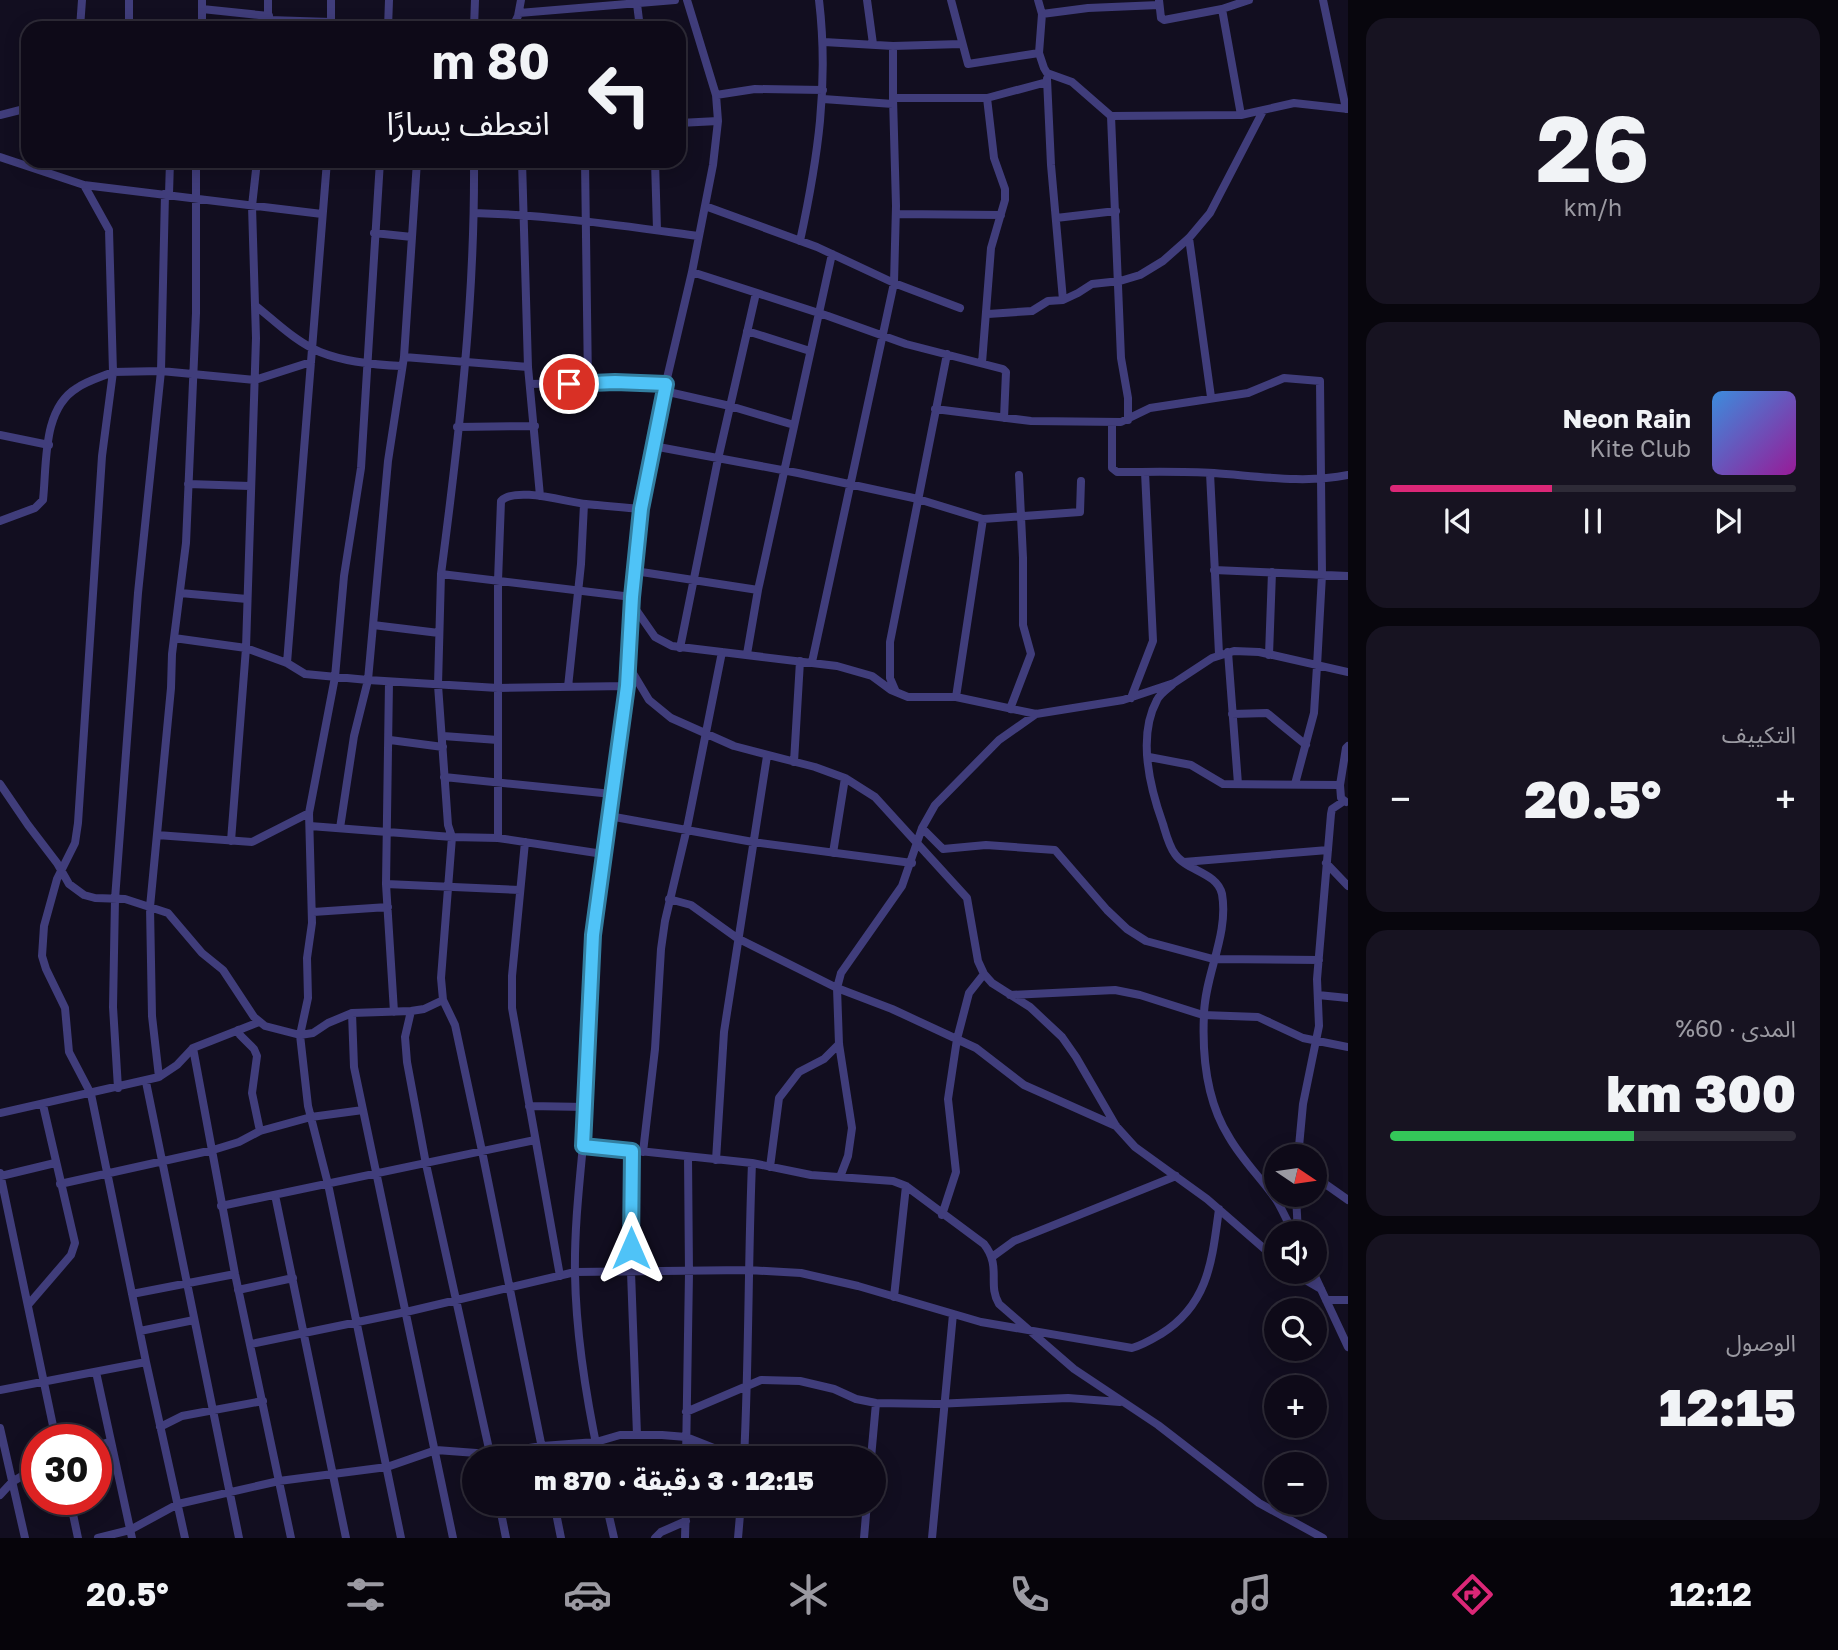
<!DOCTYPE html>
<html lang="ar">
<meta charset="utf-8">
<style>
:root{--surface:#0e0a18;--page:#171321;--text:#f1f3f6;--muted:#9b9aa2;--line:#2e2b37;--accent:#db2777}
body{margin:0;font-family:"Golos Text","Noto Sans Arabic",sans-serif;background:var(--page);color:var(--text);direction:rtl;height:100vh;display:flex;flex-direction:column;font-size:26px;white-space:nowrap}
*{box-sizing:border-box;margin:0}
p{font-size:23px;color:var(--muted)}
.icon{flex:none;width:38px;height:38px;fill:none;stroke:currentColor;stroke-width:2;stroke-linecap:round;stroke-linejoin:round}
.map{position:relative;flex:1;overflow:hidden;direction:ltr}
.drawer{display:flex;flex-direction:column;gap:18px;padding:18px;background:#08060d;width:490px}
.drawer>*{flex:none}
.guide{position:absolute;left:21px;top:21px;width:665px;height:147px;border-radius:21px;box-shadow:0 4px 18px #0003,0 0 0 2px var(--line);direction:rtl;background:#0e0a18;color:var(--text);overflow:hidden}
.needle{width:46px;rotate:103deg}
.buttons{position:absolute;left:1264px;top:1144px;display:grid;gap:14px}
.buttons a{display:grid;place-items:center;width:63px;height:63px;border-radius:50%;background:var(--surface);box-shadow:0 4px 18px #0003,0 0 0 2px var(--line);font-size:35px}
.speed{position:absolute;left:21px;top:1424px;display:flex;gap:14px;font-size:35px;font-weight:700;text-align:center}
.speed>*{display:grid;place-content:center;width:91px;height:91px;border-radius:50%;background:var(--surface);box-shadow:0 4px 18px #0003,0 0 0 2px var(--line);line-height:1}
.speed .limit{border:10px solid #d22;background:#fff;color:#111}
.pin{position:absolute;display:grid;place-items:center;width:60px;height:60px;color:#fff;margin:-30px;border:4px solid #fff;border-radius:50%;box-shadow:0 2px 7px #0007}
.me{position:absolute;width:77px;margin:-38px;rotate:0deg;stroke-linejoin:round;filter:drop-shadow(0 0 5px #0008)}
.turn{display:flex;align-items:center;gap:24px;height:147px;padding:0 21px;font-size:32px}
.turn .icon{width:91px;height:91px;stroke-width:2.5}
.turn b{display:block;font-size:49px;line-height:60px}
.big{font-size:52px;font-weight:800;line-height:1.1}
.drawer .widget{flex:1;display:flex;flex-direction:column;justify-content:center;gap:10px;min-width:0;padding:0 24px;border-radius:21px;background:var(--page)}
.drawer .dial{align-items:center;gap:0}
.dial b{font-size:91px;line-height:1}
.song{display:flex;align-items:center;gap:21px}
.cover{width:84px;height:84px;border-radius:10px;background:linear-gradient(135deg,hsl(210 70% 55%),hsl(300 70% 35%))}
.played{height:7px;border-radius:4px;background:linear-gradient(90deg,var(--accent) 40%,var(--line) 40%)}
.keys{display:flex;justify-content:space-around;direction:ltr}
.heat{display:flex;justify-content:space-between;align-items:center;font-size:38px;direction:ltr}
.charge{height:10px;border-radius:5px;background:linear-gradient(90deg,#34c759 60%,var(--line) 0)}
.trip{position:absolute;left:462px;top:1446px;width:424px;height:70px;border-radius:35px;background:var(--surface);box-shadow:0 4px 18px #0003,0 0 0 2px var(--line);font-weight:800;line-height:70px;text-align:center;direction:rtl}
.tabs{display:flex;height:112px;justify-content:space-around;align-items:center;background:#06040a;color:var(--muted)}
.tabs .icon{width:49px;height:49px}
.tabs .current{color:var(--accent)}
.tabs b{font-size:32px;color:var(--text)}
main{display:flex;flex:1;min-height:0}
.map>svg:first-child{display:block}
</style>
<main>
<section class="drawer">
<div class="widget dial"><b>26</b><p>km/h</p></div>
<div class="widget">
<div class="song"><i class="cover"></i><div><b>Neon Rain</b><p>Kite Club</p></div></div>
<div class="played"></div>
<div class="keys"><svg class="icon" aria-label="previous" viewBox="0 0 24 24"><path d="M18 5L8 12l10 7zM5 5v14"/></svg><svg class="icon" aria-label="pause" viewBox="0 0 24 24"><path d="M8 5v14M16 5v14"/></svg><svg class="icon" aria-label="next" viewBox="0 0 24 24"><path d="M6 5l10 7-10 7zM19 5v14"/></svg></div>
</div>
<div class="widget"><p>التكييف</p>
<div class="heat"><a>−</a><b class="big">20.5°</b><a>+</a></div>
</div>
<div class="widget"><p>المدى · 60%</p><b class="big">300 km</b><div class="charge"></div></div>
<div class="widget"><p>الوصول</p><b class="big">12:15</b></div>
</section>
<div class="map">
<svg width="1348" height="1538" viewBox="0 0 1348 1538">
<rect width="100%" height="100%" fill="#120e20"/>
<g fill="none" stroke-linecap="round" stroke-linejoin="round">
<path stroke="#403d7b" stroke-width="8" d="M268 0V28
M331 0V28
M867 0 873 44
M951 0 968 64 1039 53
M1038 0 1042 14 1039 53 1044 68 1047 73 1072 82 1111 116 1241 115 1294 103 1348 109
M1159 0 1161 18 1164 20 1222 9 1249 0
M1323 0 1346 109
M637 4 640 28
M202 9 269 16
M1222 9 1241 115
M519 13 675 0
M1042 14 1088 8 1159 5
M269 20 331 22
M80 28 82 0
M129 28V0
M202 28V0
M388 28 389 0
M474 28 475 0
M512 28 518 16 521 0
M824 42 893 46 961 44
M1047 79 1051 165 1063 300
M716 95 755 89 823 90
M893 98V46
M823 99 893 104
M0 115 28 108
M1111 116 1121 358 1128 398V420
M679 123 718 121
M0 157 84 185 109 230 113 372 161 371 255 380 311 362
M380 161 361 468 344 576 335 677 309 813 312 923 307 958 308 998 300 1035 308 1106 328 1184 401 1538
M474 161C475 300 459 437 441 574L438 685 448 825 452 837 441 978 443 1000 455 1025 482 1151 544 1458
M522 161 528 367 540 496
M585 161 588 384
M655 161 657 230
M84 185 322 214
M169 194 170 161
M705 206 817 247 894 283 960 308
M474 213C550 215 624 226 699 236
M896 214 1001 215
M1056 218 1116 211
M374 233 412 237 417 161
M1189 238 1211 397
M800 241C818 158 829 84 819 0
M692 272 828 316 906 344 1003 369 1006 372 1004 418
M256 306C276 322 296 342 320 352 345 362 376 365 402 366
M988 314 1032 311 1048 301 1063 300 1078 293 1092 284 1120 281 1140 275 1163 261 1189 238 1210 213 1263 111
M747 331 810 351
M404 357 528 367
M982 363 991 248 1005 200V189L994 158 987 98
M530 384 615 382 666 385
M664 391 730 406 794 425
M935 409 1031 421 1121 422 1150 408 1248 393 1284 378 1320 381 1322 575 1317 666 1314 713 1295 784
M1112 423V468L1117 472C1149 472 1182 471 1214 473 1257 476 1305 484 1348 475
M457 427 535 426
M0 435 49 445
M653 446 798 473 918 499 983 519 1080 512 1081 481
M1210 473 1219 654
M188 484 250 486
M0 521 35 508 43 500C47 464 42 409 77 388 87 381 101 377 113 372L102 456 78 823 75 843 57 879 44 926 42 956 46 969 65 1008 69 1052 91 1094 146 1362 185 1538
M1214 570 1348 576
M635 571 758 590
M441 574 632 597
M180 593 247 599
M632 604 655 637 672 646 837 666 872 676 891 690 908 697H956L1036 714 1123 700 1174 683 1212 658 1234 651 1259 652 1348 672
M373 625 439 633
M174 638 246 648 287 663 305 674 368 680 498 688 627 686
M680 648 718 459 756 293
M1228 652 1238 784
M747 654 758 590 832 254
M1269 655 1272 572
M812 662 894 283 896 206 893 98H987L1047 82
M287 663 327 161
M628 665 649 700 671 718 734 746 815 767 845 778 875 797 967 898 978 961 984 974 992 983 1030 1007 1062 1037 1076 1057 1116 1126 1135 1147 1207 1199 1276 1259
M389 682 386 884 394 1012
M1172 685C1166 690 1160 694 1157 700 1137 737 1150 788 1163 824 1166 834 1169 846 1175 854 1186 871 1217 872 1222 894 1229 935 1205 974 1204 1014 1202 1055 1207 1102 1229 1137 1242 1160 1262 1179 1277 1201 1283 1211 1288 1223 1294 1234
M568 687 581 564 584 504
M896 692 890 678V642L947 354
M956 697 983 519
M1131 698 1153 641 1145 472
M1010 709 1031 654 1023 625V558L1019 475
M1232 714 1267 713 1306 745
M443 736 498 740
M390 740 443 747
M1149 757 1191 765 1223 784 1340 785
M794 762 800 661
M444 777 612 794
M0 784 28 825 57 863 69 884 84 895 95 898 125 899 168 913 202 953 223 970 254 1017 265 1026 300 1035 313 1033 328 1023 352 1013 411 1011 424 1009 443 1000
M1346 802 1341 798 1340 785 1346 748 1348 746
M609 816 753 842 912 863
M310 826 452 837 498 838 603 854
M340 828 354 736 368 680 388 461 404 357 412 237
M922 828 943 849 986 845 1055 850 1107 910 1127 929 1146 941 1213 959 1319 960
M157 835 252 842 309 813
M498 838V581L501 501C516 486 566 502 586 504 605 506 623 507 641 509
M231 841 246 648 256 338 252 206 257 161
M525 842 512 976V1008L560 1276
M833 853 845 778
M1184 862 1328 850
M1326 863 1348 886
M386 884 520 890
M669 899 691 905 737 938 837 988 892 1009 976 1048 1024 1085 1116 1126
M313 912 388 907
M1010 995 1115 990 1140 995 1203 1015 1258 1017 1303 1038 1348 1047
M1318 995 1348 998
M411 1011 405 1037 407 1062 426 1164 491 1458
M352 1013 354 1067 453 1538
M238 1030 240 1035 254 1049 257 1056 252 1093 260 1131
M193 1048 235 1274 291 1538
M159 1077 152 1016 150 907 171 688 172 654 186 543 196 313V161
M146 1082 239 1538
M118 1088 113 1007 115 899 138 593 161 371 165 194
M529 1106 586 1107
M0 1113 159 1077 177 1065 193 1048 259 1022
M583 1145 752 1163 811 1175 893 1181 906 1186 984 1244C1002 1267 987 1284 999 1304L1074 1369 1158 1425 1259 1503 1323 1538
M632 1151 631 1272 637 1435
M643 1152 655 1049 661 949 665 921 687 828 722 652
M1298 1157 1303 1104 1319 1026 1317 979 1331 814 1332 809 1344 801
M716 1160 724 1032 767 756
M770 1167 779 1098 799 1072 824 1059 839 1044
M0 1173 56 1440
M1 1176 55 1163
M1314 1176 1348 1200
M840 1177 848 1156 852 1128 839 1044 837 988 841 973 902 886 922 828 935 805 999 740 1036 714
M60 1184 213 1150 239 1142 260 1131 311 1117 363 1110
M275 1195 346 1538
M1296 1195 1298 1234
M221 1206 535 1140
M942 1215 956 1172 948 1099 957 1039 969 993 984 974
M992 1257 1014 1241 1176 1176
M1292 1272 1321 1289
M1313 1272 1348 1347
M238 1290 293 1278
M132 1294 235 1274
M894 1297 906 1186
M1326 1300H1348
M28 1305 71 1255 75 1243 43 1105
M140 1331 194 1320
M251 1344 406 1312 575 1272 748 1270 801 1273 858 1286 981 1322 1132 1348C1143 1345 1151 1340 1161 1334 1209 1304 1212 1260 1219 1209
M96 1372 132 1538
M0 1390 146 1362
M686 1412 761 1380 800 1381 834 1389 856 1399 876 1403 935 1404 1068 1398 1120 1402
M160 1427 182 1416 263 1401
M0 1428 25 1538
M96 1446 109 1442
M599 1458C586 1397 576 1336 575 1274 574 1219 582 1164 586 1110 589 1051 588 993 593 935L627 686 632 597 641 509 656 425 692 272 713 165 718 121 716 95 687 0
M686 1458 689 1273 688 1157
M744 1458C749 1360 748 1262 752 1163
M871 1458 876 1403
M0 1495 12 1482 37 1467
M70 1500 78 1538
M499 1503 506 1538
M554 1503 561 1538
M606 1503 614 1538
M98 1538 130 1530 178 1504 279 1481 387 1467 436 1450 490 1454 542 1446 596 1442 620 1435H662L686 1437 739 1458
M655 1538 661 1532 686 1521
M685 1538 686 1503
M738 1538 741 1503
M864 1538 867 1503
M932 1538 953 1314"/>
</g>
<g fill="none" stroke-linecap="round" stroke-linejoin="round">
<g stroke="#337fa1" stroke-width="18">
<path id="route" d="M569 384 615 382 666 384 641 509 632 597 627 686 593 935 583 1146 632 1151 631 1248"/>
</g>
<use href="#route" stroke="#4fc3f7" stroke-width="12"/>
</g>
</svg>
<div class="buttons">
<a><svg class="needle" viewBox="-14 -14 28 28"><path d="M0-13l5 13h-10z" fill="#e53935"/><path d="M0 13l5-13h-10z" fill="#9b9aa2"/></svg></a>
<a><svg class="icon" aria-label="sound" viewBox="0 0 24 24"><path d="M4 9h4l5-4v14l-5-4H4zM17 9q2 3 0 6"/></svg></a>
<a><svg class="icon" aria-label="search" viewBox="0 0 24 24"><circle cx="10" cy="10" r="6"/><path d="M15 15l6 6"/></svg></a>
<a>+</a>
<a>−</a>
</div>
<div class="speed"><div class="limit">30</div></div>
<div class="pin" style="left:569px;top:384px;background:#d93025"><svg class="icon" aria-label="arrive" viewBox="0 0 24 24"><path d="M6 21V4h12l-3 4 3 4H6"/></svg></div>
<svg class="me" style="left:631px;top:1248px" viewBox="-20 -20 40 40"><path d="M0-17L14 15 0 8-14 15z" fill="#4fc3f7" stroke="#fff" stroke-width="4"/></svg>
<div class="trip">12:15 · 3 دقيقة · 870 m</div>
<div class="guide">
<div class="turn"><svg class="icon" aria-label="left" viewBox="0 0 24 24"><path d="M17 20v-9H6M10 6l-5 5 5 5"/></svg><div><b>80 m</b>انعطف يسارًا</div></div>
</div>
</div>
</main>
<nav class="tabs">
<b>12:12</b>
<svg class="icon current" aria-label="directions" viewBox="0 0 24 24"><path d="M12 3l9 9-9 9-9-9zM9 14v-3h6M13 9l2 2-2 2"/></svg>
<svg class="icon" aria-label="music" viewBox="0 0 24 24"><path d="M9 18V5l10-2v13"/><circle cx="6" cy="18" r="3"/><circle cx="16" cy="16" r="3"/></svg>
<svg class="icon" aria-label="phone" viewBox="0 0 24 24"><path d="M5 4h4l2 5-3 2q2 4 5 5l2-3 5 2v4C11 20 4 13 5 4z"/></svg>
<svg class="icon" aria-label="climate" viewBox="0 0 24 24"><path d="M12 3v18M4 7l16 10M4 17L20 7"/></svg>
<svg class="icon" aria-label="car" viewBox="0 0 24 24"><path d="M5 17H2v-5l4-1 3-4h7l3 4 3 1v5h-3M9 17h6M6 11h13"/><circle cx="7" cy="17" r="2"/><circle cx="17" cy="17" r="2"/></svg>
<svg class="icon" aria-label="filters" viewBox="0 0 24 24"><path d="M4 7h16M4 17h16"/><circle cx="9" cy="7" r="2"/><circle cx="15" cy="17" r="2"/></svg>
<b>20.5°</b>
</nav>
